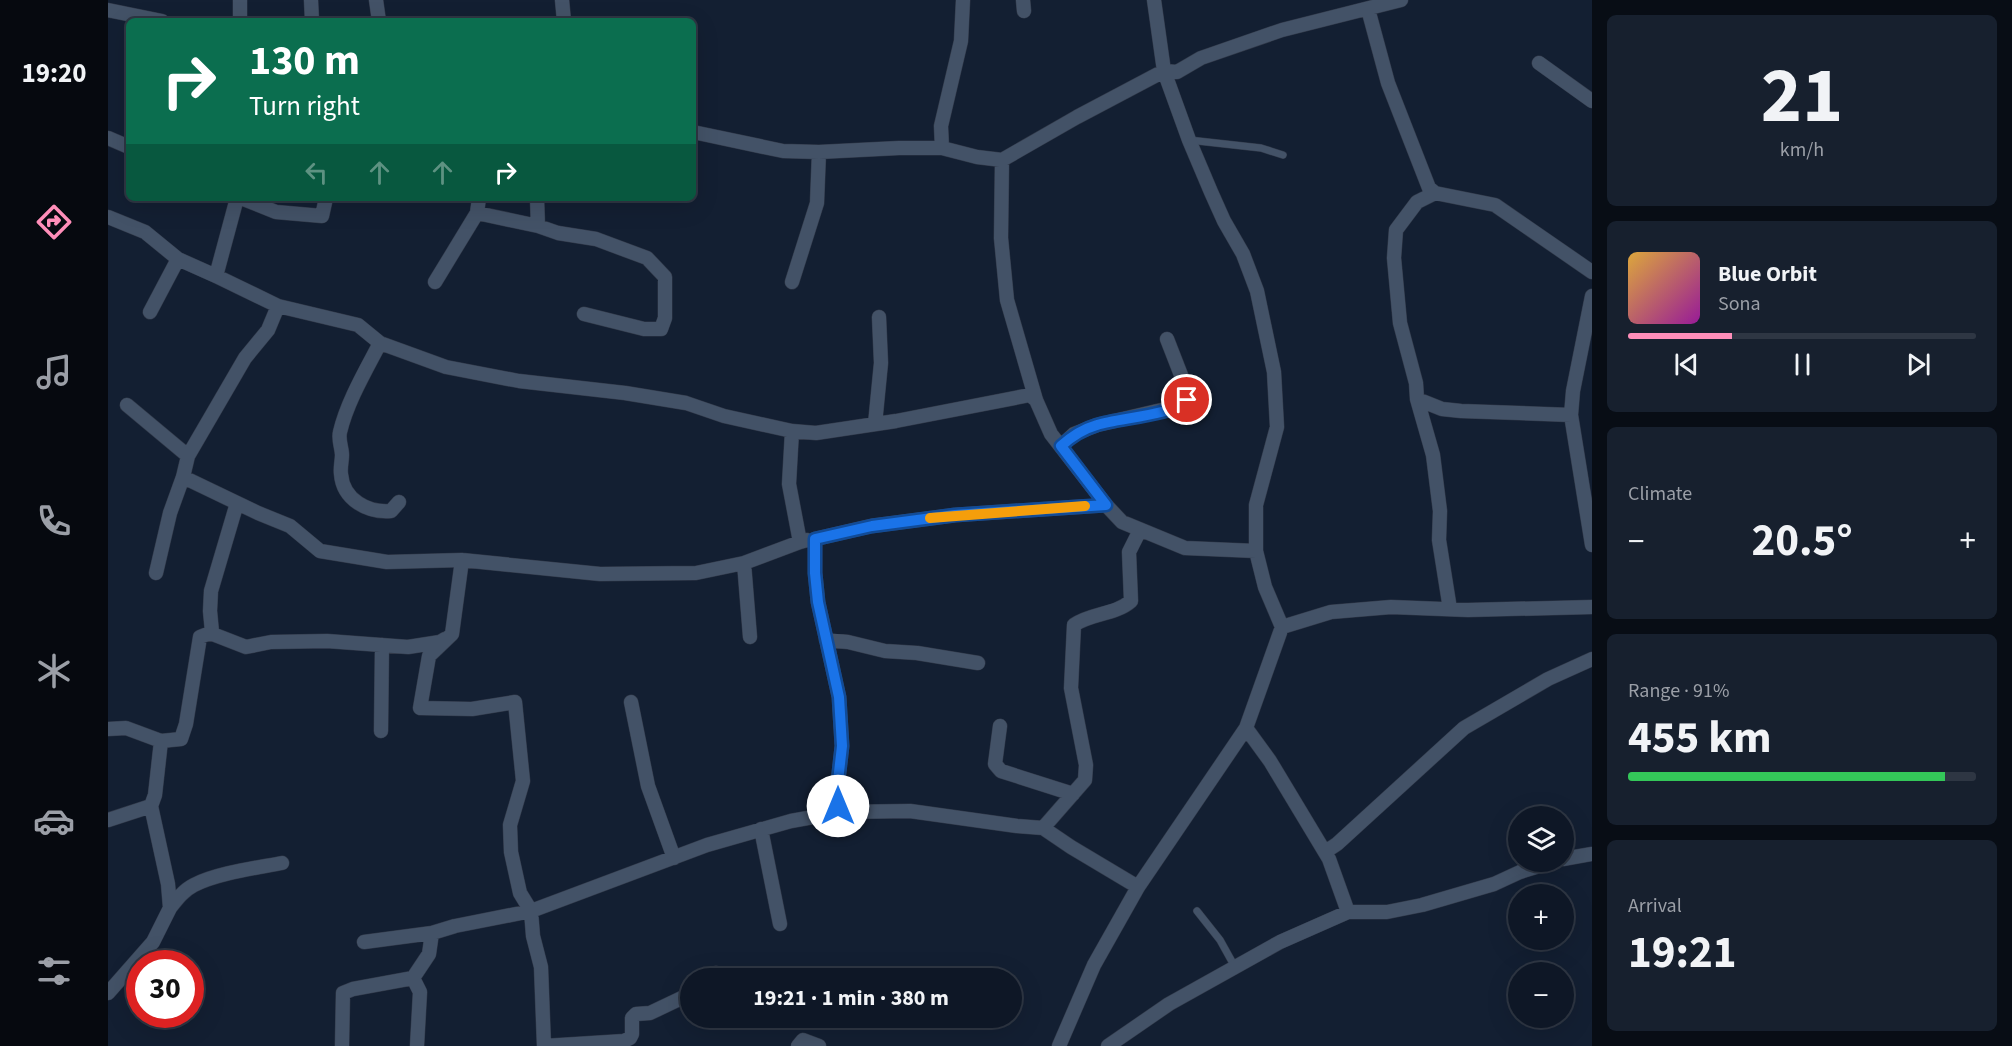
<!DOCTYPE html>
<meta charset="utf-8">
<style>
:root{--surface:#0e1726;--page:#17202e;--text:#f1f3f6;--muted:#9b9fa7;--line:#2e3643;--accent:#ff8eb9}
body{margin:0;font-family:"Source Sans 3",sans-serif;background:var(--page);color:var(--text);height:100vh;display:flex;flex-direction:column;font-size:22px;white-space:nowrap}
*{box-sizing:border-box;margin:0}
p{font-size:20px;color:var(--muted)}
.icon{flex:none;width:33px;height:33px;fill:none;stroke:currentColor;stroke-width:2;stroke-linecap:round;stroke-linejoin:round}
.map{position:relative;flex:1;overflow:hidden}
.details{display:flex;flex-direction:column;gap:15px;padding:15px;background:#080d15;width:420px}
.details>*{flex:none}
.hud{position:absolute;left:18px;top:18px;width:570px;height:183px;border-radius:9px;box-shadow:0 6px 24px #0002,0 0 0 2px var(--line);background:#0b6e4f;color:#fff;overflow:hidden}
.controls{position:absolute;left:1400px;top:806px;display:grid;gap:12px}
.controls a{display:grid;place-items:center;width:66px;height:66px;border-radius:50%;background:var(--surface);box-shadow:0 6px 24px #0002,0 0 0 2px var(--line);font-size:30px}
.speed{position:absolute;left:18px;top:950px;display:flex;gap:12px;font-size:30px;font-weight:700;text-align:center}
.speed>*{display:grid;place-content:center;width:78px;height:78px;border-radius:50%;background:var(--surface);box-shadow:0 6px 24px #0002,0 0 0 2px var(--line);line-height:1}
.speed .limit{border:9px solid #d22;background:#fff;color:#111}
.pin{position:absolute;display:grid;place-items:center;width:51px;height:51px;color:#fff;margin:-26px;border:3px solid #fff;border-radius:50%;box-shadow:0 2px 6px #0007}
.me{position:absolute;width:66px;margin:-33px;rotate:0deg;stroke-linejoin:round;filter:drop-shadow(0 0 4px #0008)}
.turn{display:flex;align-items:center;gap:21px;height:126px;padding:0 24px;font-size:27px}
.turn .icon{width:78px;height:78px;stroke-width:2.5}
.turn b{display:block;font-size:42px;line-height:51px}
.lanes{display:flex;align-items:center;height:57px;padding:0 24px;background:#0003;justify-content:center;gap:30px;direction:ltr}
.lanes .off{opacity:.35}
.big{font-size:45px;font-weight:700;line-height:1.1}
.details .tile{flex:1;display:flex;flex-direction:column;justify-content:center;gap:9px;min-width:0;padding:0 21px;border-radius:9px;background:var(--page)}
.details .dial{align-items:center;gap:0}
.dial b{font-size:78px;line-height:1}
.song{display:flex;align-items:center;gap:18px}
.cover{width:72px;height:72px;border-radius:9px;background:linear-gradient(135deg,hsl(40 70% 55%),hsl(300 70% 35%))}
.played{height:6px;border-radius:3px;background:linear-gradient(90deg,var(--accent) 30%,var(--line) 30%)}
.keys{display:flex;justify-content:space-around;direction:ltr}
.heat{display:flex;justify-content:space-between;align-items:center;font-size:33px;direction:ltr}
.charge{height:9px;border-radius:4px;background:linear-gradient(90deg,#34c759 91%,var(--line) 0)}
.trip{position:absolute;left:572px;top:968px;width:342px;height:60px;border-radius:30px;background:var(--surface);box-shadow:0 6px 24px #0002,0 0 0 2px var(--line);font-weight:700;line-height:60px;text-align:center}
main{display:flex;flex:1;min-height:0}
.dock{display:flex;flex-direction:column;width:108px;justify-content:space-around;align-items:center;background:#06090f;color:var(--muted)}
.dock .icon{width:42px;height:42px}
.dock .selected{color:var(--accent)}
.dock b{font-size:27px;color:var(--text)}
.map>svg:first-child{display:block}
</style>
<main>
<nav class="dock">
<b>19:20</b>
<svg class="icon selected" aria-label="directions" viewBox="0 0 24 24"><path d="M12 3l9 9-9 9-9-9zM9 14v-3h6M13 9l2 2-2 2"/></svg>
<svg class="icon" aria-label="music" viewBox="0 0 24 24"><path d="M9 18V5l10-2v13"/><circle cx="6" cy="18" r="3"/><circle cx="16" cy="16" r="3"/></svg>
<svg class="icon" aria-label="phone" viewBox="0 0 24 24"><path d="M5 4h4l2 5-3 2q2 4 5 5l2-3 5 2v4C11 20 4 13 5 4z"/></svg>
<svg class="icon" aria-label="climate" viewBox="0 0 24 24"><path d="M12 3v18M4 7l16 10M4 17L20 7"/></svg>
<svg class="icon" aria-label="car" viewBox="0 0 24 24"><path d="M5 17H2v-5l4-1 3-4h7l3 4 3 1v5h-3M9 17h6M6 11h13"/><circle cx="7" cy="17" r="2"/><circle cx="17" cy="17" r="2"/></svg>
<svg class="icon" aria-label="filters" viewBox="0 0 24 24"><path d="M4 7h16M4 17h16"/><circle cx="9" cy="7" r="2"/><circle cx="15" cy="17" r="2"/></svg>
</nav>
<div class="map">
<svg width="1484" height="1046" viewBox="0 0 1484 1046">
<rect width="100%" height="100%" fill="#131f32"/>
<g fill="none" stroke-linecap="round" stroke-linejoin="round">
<g stroke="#313949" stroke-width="8">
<path id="service" d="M1081 140 1153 148 1175 155
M1089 911 1112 940 1127 967"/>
</g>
<g stroke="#313949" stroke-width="15">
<path id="minor" d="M203 0 204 21
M268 0 271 21
M454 0 456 21
M915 0 916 11
M1046 0 1056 71 1081 140 1103 192 1116 221 1135 254 1149 291 1166 372 1169 427 1148 505V551L1157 587 1174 627
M1260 9 1280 83 1321 188 1327 193 1387 205 1484 272
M0 10 54 21
M132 21V0
M1431 63 1484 101
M585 132 675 151 711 152 791 148H834L869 157 894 160 969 117 1056 71 1069 72 1093 58 1174 30 1293 0
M0 138 21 147
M834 148 833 126 853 41 855 0
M894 160 893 238 899 300 928 400 943 434 998 505 1014 522 1077 548 1148 551
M1327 193 1309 202 1288 230 1286 258 1292 323 1308 383 1309 399 1325 455 1332 511 1331 540 1342 609
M129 198 108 276 170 306
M133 198 168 212 214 216 218 198
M429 198 430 226
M369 213 430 226 450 233 488 239 539 258 557 277V318L553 329H536L476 314
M0 217 37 232 70 259 108 276
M327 282 369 213 371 198
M684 282 709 203 711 152
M1484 296 1465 391 1463 415 1484 545
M42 312 70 259
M272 343C258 370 239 402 232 432 230 440 234 448 234 455 234 461 232 468 233 474 235 500 260 513 283 511L291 502
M1309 399 1334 409 1353 411 1463 415
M19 405 80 456
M767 424 773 363 771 317
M684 431 681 484 692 542 699 540
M953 446 966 434 989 425 1075 405 1079 400 1080 393 1059 339
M75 477 150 513 182 526 212 551 279 562 354 560 492 574 588 573 636 563 692 542
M129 503 103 591 102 611 104 632 102 633 138 647 163 642 219 641 300 647 332 642 337 639
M354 560 344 634 321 656 312 708 364 709 407 702 415 781 402 825 403 852 412 893 423 911 425 936 433 967 436 1046
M636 563 642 637
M48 573 62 513 75 477 80 456 137 358 160 330 170 306 250 325 272 343 338 367 411 381 517 393 578 403 616 416 684 431 708 433 788 421 922 395 928 400
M718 640 740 642 777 651 809 653 870 663
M523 702 540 786 566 858
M892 726 887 764 893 771 965 794
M1138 728 1162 761 1221 859 1240 912
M0 729 18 728 53 741 73 739 78 724 92 637 102 633
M273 731 274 645
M733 812 730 806 729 790 734 746 731 697 710 602 707 573V539L763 526 847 515 998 505
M0 820 43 806 47 795 53 741
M935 828 977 780 978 765 963 688 966 625C983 613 1007 615 1023 601L1021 552 1032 530
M653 829 672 924
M1217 852 1229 844 1356 728 1440 679 1484 659
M1455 859 1484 854
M62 908C69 899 76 890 86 885 109 873 148 868 174 863
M256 942 324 933 347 926 423 911 599 845 683 821 733 812 802 811 909 826 935 828 963 847 1030 887
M305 978 312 992 309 1046
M603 978 608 973
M0 993 45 942 62 908 60 884 43 806
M234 1046 235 993 245 989 305 978 321 954 324 933
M436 1046 516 1041 522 1038 524 1034V1018L528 1014 542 1013 582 994
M690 1046 695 1040 711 1046
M951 1046 986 965 1030 887 1138 728 1174 627 1223 612 1283 607 1360 610 1484 607
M1000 1046 1061 1004 1172 942 1240 912H1279L1314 905 1386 884 1412 872 1447 861"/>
</g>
<use href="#service" stroke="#435267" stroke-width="7"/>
<use href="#minor" stroke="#435267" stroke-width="14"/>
</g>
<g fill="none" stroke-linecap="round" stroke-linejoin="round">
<g stroke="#114b97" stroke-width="15">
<path id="route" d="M730 806 729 790 734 746 731 697 710 602 707 573V539L764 526 847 515 998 505 953 446C964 436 975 429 989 425 1010 418 1067 415 1079 400"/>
</g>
<use href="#route" stroke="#1a73e8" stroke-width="10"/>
<path stroke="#f59e0b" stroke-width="10" d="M822 518 977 506"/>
</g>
</svg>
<div class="controls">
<a><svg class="icon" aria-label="layers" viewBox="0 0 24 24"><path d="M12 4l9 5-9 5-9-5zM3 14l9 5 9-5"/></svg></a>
<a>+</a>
<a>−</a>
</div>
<div class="speed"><div class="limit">30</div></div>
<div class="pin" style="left:1079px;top:400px;background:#d93025"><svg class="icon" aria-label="arrive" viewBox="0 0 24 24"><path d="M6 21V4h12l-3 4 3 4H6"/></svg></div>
<svg class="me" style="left:730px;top:806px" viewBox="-20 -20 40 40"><circle r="19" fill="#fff"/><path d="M0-13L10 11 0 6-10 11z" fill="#1a73e8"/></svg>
<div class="trip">19:21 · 1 min · 380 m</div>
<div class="hud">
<div class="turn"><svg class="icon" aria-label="right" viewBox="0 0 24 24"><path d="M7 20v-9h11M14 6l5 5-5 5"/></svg><div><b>130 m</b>Turn right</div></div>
<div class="lanes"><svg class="icon off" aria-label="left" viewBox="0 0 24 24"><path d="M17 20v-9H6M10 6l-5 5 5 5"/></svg><svg class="icon off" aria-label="ahead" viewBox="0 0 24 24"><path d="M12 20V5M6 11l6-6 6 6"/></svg><svg class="icon off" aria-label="ahead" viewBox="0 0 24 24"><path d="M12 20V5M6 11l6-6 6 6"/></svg><svg class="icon" aria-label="right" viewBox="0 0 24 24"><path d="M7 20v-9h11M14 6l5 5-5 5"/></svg></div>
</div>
</div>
<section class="details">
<div class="tile dial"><b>21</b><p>km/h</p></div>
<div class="tile">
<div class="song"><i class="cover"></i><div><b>Blue Orbit</b><p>Sona</p></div></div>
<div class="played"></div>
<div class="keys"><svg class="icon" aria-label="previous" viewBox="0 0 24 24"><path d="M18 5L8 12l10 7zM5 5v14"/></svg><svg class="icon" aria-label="pause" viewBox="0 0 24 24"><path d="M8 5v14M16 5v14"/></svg><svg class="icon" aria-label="next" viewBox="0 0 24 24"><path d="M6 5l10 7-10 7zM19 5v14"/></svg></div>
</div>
<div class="tile"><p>Climate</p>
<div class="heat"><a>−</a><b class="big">20.5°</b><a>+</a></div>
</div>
<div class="tile"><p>Range · 91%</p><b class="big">455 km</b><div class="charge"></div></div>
<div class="tile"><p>Arrival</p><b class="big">19:21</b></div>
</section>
</main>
